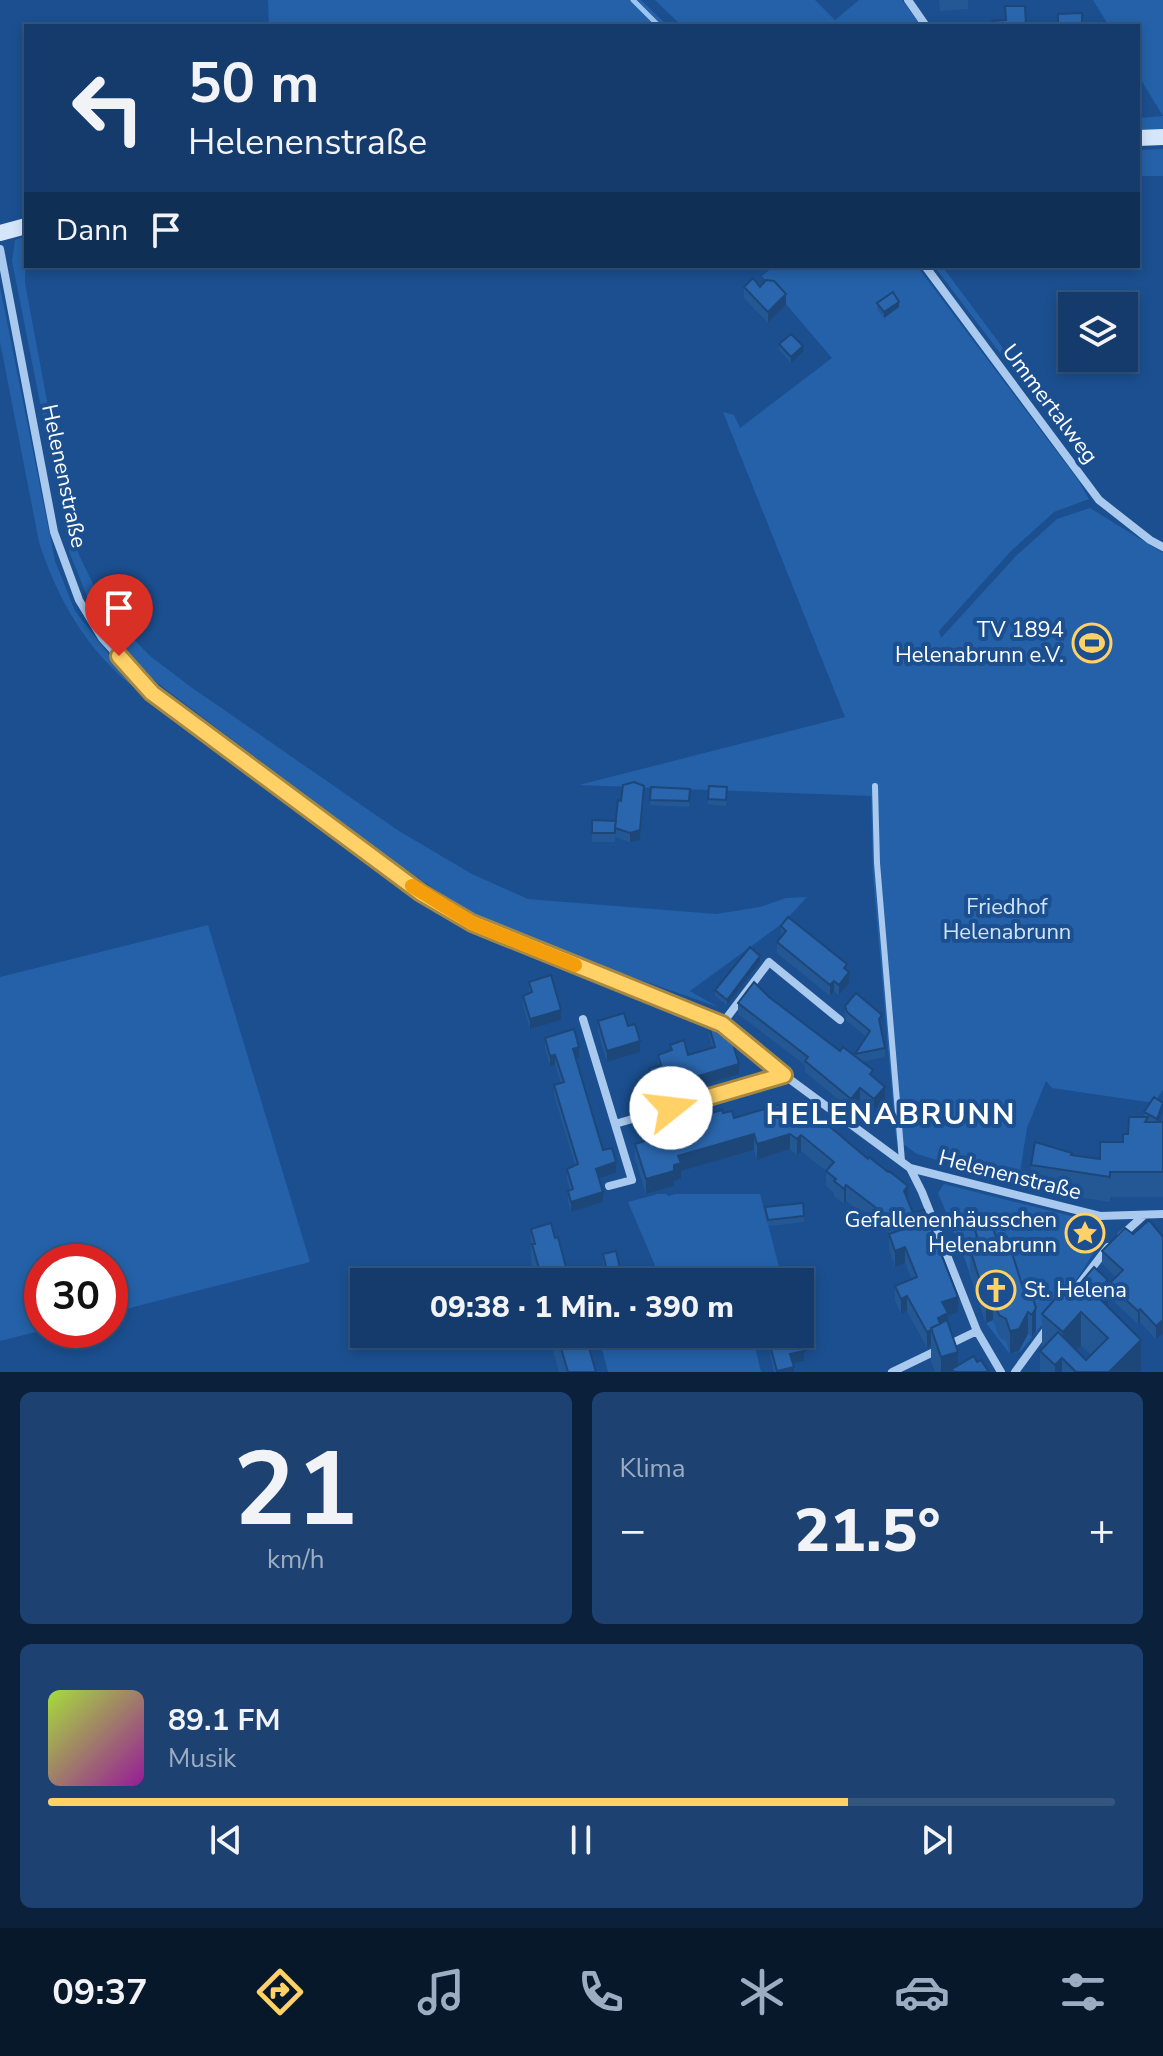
<!DOCTYPE html>
<html lang="de">
<meta charset="utf-8">
<style>
:root{--surface:#143b6b;--page:#1d4271;--text:#f1f3f6;--muted:#9dadc1;--line:#33557e;--accent:#ffd166}
body{margin:0;font-family:"Nunito Sans",sans-serif;background:var(--page);color:var(--text);height:100vh;display:flex;flex-direction:column;font-size:30px;white-space:nowrap}
*{box-sizing:border-box;margin:0}
p{font-size:26px;color:var(--muted)}
.icon{flex:none;width:44px;height:44px;fill:none;stroke:currentColor;stroke-width:2;stroke-linecap:round;stroke-linejoin:round}
.map{position:relative;height:1372px;overflow:hidden}
.panel{display:flex;flex-direction:column;gap:20px;padding:20px;background:#0b203b;flex:1}
.panel>*{flex:none}
.guide{position:absolute;left:24px;top:24px;width:1116px;height:244px;border-radius:0px;box-shadow:0 4px 12px #0003,0 0 0 2px var(--line);background:#143b6b;color:var(--text);overflow:hidden}
.controls{position:absolute;left:1058px;top:292px;display:grid;gap:16px}
.controls a{display:grid;place-items:center;width:80px;height:80px;border-radius:0px;background:var(--surface);box-shadow:0 4px 12px #0003,0 0 0 2px var(--line);font-size:40px}
.speed{position:absolute;left:24px;top:1244px;display:flex;gap:16px;font-size:40px;font-weight:700;text-align:center}
.speed>*{display:grid;place-content:center;width:104px;height:104px;border-radius:50%;background:var(--surface);box-shadow:0 4px 12px #0003,0 0 0 2px var(--line);line-height:1}
.speed .limit{border:12px solid #d22;background:#fff;color:#111}
.pin{position:absolute;display:grid;place-items:center;width:68px;height:68px;color:#fff;margin:-82px -34px;border-radius:50% 50% 50% 0;rotate:-45deg;box-shadow:0 0 8px #0007}
.pin .icon{rotate:45deg}
.me{position:absolute;width:88px;margin:-44px;rotate:74deg;stroke-linejoin:round;filter:drop-shadow(0 0 6px #0008)}
.turn{display:flex;align-items:center;gap:28px;height:168px;padding:0 32px;font-size:36px}
.turn .icon{width:104px;height:104px;stroke-width:2.5}
.turn b{display:block;font-size:56px;line-height:68px}
.then{display:flex;align-items:center;height:76px;padding:0 32px;background:#0003;gap:16px;font-size:30px}
.big{font-size:60px;font-weight:800;line-height:1.1}
.panel .tile{flex:1;display:flex;flex-direction:column;justify-content:center;gap:12px;min-width:0;padding:0 28px;border-radius:12px;background:var(--page)}
.panel .dial{align-items:center;gap:0}
.dial b{font-size:104px;line-height:1}
.song{display:flex;align-items:center;gap:24px}
.cover{width:96px;height:96px;border-radius:12px;background:linear-gradient(135deg,hsl(80 70% 55%),hsl(300 70% 35%))}
.played{height:8px;border-radius:4px;background:linear-gradient(90deg,var(--accent) 75%,var(--line) 75%)}
.keys{display:flex;justify-content:space-around;direction:ltr}
.heat{display:flex;justify-content:space-between;align-items:center;font-size:44px;direction:ltr}
.panel .tiles{flex:1;display:grid;gap:20px;grid-template-columns:1fr 1fr}
.tile:last-child{grid-column:span 2}
.trip{position:absolute;left:350px;top:1268px;width:464px;height:80px;border-radius:0px;background:var(--surface);box-shadow:0 4px 12px #0003,0 0 0 2px var(--line);font-weight:800;line-height:80px;text-align:center}
.tab-bar{display:flex;height:128px;justify-content:space-around;align-items:center;background:#08182b;color:var(--muted)}
.tab-bar .icon{width:56px;height:56px}
.tab-bar .current{color:var(--accent)}
.tab-bar b{font-size:36px;color:var(--text)}
.map>svg:first-child{display:block}
</style>
<div class="map">
<svg width="1163" height="1372" viewBox="0 0 1163 1372">
<rect width="100%" height="100%" fill="#1b4f8f"/>
<path fill="#2461a8" d="M268 0H641L668 26H269Z
M655 0H815L835 20 859 0H902L921 26H682Z
M1093 0H1163V130H1138V118L1163 116 1138 75V26H1109Z
M1163 149V176H1138V150Z
M26 236 25 283 68 513 79 555 97 592 119 624 150 656 191 687 399 831 472 874 528 899 716 914 760 907 786 898 807 897 783 923 690 991 718 1007 529 941 462 908 389 858 160 685 120 649 87 596 70 554 12 261 15 240Z
M774 266H917L1078 480 1089 499 1054 512 1011 551 939 631 941 638 1016 556 1057 519 1090 508 1163 553V1090L1154 1103 1052 1088 1046 1081 1027 1128 1018 1185 917 1154 896 1139 873 875 871 796 579 785 845 717 723 412 734 415 740 428 832 358 762 276Z
M934 266H942L1026 379 1013 370Z
M0 287 55 561 75 611 136 689C88 652 57 599 39 542L0 342Z
M208 925 310 1262 110 1313V1262H42V1330H44L0 1341V977Z
M944 1184 1091 1221C1095 1226 1099 1230 1099 1237 1099 1257 1036 1332 1021 1351L1010 1354 986 1323 966 1262 938 1193Z
M658 1194H667L668 1196 676 1194H760L783 1282H662L628 1202Z
M598 1334H752L761 1372H608Z"/>
<g fill="none" stroke-linecap="round" stroke-linejoin="round">
<path stroke="#9cc4f0" stroke-width="5" d="M633 0 659 26"/>
<path stroke="#a9c9ee" stroke-width="6" d="M875 786 877 863 902 1161"/>
<path stroke="#a9c9ee" stroke-width="8" d="M908 0 926 26
M0 249 54 532 79 600 102 638 152 693 421 893 472 923 722 1024 784 1075 910 1168 1100 1216 1163 1214
M925 266 1099 500 1150 540 1163 547
M583 1019 632 1180 609 1186
M722 1024 769 962 840 1020
M615 1124 784 1075
M910 1168 922 1192 977 1331 1001 1372
M1121 1236 1143 1216
M1072 1294 1108 1247
M892 1372 977 1331
M1015 1372 1048 1327"/>
<path stroke="#d6e6fa" stroke-width="16" d="M1138 138 1163 137
M0 233 26 226"/>
</g>
<path fill="#245895" fill-rule="evenodd" d="M939 0H968V9L940 11Z
M744 287H760L786 305 768 323 744 298Z
M877 303 899 307 884 318 877 309Z
M779 344 803 352 791 363 779 350Z
M709 786 727 787 726 806 708 804Z
M651 787 690 789 689 807 650 805Z
M644 795 640 840 630 842 615 837V842H592V820L616 821 621 801Z
M781 926 847 971 849 983 839 995 834 991 830 996 777 953V942L781 937Z
M760 962 727 1005 715 996V990Z
M529 982 561 1020 530 1029 523 1006V996L529 993Z
M769 997 840 1051 855 1057V1054L867 1037 847 1021 845 1015V1006L882 1023 880 1026 885 1048V1057L861 1062 873 1077 885 1098 874 1110 860 1099 851 1110 805 1072V1065L738 1014V1003Z
M598 1021 628 1026 640 1052 607 1062 598 1032Z
M709 1026 739 1074 655 1099 649 1079V1069L658 1066V1055L670 1051V1045L688 1055 712 1047 709 1036Z
M545 1038 579 1058 576 1059 603 1150 616 1173 599 1178 603 1202 571 1212 568 1201V1191L570 1190 567 1179V1169L575 1165 554 1095V1085L561 1083 555 1065 550 1066 545 1049Z
M1163 1103V1111L1158 1122H1163V1197H1110V1202L1031 1190V1165L1072 1155 1100 1159 1123 1142 1144 1117V1112Z
M723 1113 734 1118 787 1121 908 1201 958 1312 948 1316V1322L958 1366 977 1362 989 1372H935L931 1361V1345L927 1348 907 1311 901 1314 895 1301V1286L912 1279 905 1263 895 1267 889 1249V1234H890L846 1201 844 1204 834 1196V1193L826 1186V1171L801 1151 797 1155 790 1149 757 1160 754 1150 681 1171V1179L674 1181V1186L646 1194 635 1159V1144L676 1132V1123Z
M765 1207 804 1216V1222L768 1226 765 1212Z
M531 1229 555 1238 570 1282H534L531 1261Z
M975 1230 997 1240 1007 1237 1036 1331 1032 1337 1028 1334 1019 1351 1010 1354 1006 1341 999 1337 993 1320 986 1323 970 1271V1249L975 1247Z
M1133 1234 1163 1237 1156 1339 1140 1322 1138 1324 1109 1297V1284L1116 1277 1102 1264V1251Z
M603 1254 620 1282H605L603 1271Z
M1068 1298 1108 1307 1141 1372H1040V1351L1043 1348 1042 1347V1314ZM1081 1345 1091 1355 1086 1360 1076 1351Z
M548 1334H585L596 1372H559Z
M770 1345 804 1361 793 1363 794 1372H774L770 1355Z"/>
<path fill="#1d4779" d="M786 294V305L768 323V312Z
M899 302V307L884 318V312Z
M803 346V352L791 363V357Z
M644 786 640 840 630 842V833Z
M760 956V962L727 1005V1000Z
M849 972V983L839 995V985Z
M834 981V991L830 996V985Z
M561 1010V1020L530 1029V1019Z
M640 1041V1052L607 1062V1051Z
M579 1047V1058L573 1060V1049Z
M555 1055V1065L550 1066V1056Z
M739 1064V1074L655 1099V1089Z
M885 1087V1098L874 1110V1099Z
M860 1088V1099L851 1110V1099Z
M1163 1106V1111L1157 1124V1119Z
M754 1134V1150L681 1171V1179L674 1181V1186L646 1194V1179L674 1165 678 1156Z
M790 1134V1149L757 1160V1144Z
M801 1135V1151L797 1155V1139Z
M616 1162V1173L596 1179V1169Z
M846 1185V1201L844 1204V1189Z
M908 1186V1202L904 1191Z
M603 1192V1202L571 1212V1202Z
M905 1247V1263L895 1267V1251Z
M620 1268V1282H607V1271Z
M1108 1280V1313L1094 1326V1293Z
M907 1296V1311L901 1314V1299Z
M958 1297V1312L948 1316V1329L932 1330 938 1318 942 1302Z
M993 1298V1320L986 1323V1300Z
M1036 1308V1331L1032 1337V1315Z
M1140 1309V1322L1138 1324V1311Z
M1028 1312V1334L1019 1351 1010 1354V1331Z
M1081 1312V1345L1066 1362 1063 1359V1332Z
M1163 1320V1333L1156 1339V1326Z
M931 1330V1345L927 1348V1332Z
M1141 1340V1372H1109Z
M804 1351V1361L790 1364V1354Z
M958 1352V1372L952 1369V1372H941V1357Z
M1062 1358V1372H1055V1365Z
M794 1367V1372H777Z"/>
<path fill="#2a66ad" stroke="#1d4779" stroke-width="2" d="M1005 6H1025L1026 26H982L992 25V21L1006 20Z
M1082 13V26H1058V14Z
M753 278 760 287 766 280 774 281 786 294 768 312 744 287Z
M893 292 899 302 884 312 877 303Z
M791 334 803 346 791 357 779 344Z
M634 782 644 786 640 830 630 833 615 828V833H592V820L616 821 615 827 618 800 621 801 623 785Z
M709 786 727 787 726 800 708 799Z
M651 787 690 789 689 801 650 800Z
M788 917 847 964 844 968 849 972 839 985 834 981 830 985 777 942 786 931 781 926Z
M750 947 760 956 727 1000 715 990Z
M551 975 561 1010 530 1019 523 996 532 992 529 982Z
M754 982 769 997 840 1051 843 1047 873 1070 870 1074 885 1087 874 1099 860 1088 851 1099 805 1061 808 1057 738 1003Z
M856 993 882 1015 879 1019 885 1048 855 1054 870 1031 847 1012 845 1006Z
M624 1013 628 1026 635 1024 640 1041 607 1051 598 1021Z
M709 1026 733 1044 739 1064 655 1089 649 1069 661 1065 658 1055 672 1050 670 1045 684 1040 688 1055 715 1047Z
M574 1029 579 1047 573 1049 603 1150 612 1148 616 1162 596 1169 603 1192 571 1202 568 1191 573 1189 567 1169 578 1164 554 1085 564 1082 555 1055 550 1056 545 1038Z
M1154 1097 1163 1103 1157 1119 1144 1112Z
M782 1104 787 1121 799 1107 813 1119 816 1115 868 1159 869 1157 888 1172 889 1171 908 1186 904 1191 913 1213 924 1210 958 1297 942 1302 948 1313 938 1318 940 1324 931 1328 932 1330 927 1332 907 1296 901 1299 895 1286 917 1277 905 1247 895 1251 889 1234 904 1229 846 1185 844 1189 834 1181 836 1179 826 1171 834 1162 801 1135 797 1139 790 1134 757 1144 754 1134 678 1156 681 1163 674 1165V1171L646 1179 635 1144 677 1131 676 1123 722 1110 723 1113 732 1111 734 1118Z
M1129 1117H1148L1145 1122H1163V1172H1110V1177L1031 1165 1035 1142 1072 1153 1071 1155 1100 1159V1142H1123V1134H1128Z
M803 1203 804 1216 768 1220 765 1207Z
M1149 1220 1163 1237V1320L1156 1326 1140 1309 1138 1311 1109 1284 1123 1270 1102 1251 1125 1228 1133 1234Z
M551 1223 555 1238 558 1237 570 1282H543L532 1244H535L531 1229Z
M992 1225 997 1240 1007 1237 1023 1288 1029 1286 1036 1308 1032 1315 1028 1312 1019 1329 1010 1331 1006 1319 999 1315 993 1298 986 1300 970 1249 980 1245 975 1230Z
M616 1251 620 1268 607 1271 603 1254Z
M1094 1267 1108 1280 1094 1293 1141 1340 1109 1372H1076L1062 1358 1055 1365 1040 1351 1058 1332 1086 1360 1108 1338 1081 1312 1063 1332 1042 1314 1061 1292 1068 1298Z
M947 1320 958 1352 941 1357 931 1328Z
M557 1334H585L596 1372H568Z
M800 1337 804 1351 790 1354 794 1367 777 1371 770 1345Z
M974 1356 977 1362 981 1360 989 1372H954L952 1369Z"/>
<g fill="none" stroke-linecap="round" stroke-linejoin="round">
<g stroke="#a68842" stroke-width="20">
<path id="route" d="M119 656 152 693 421 893 472 923 722 1024 784 1075 671 1108"/>
</g>
<use href="#route" stroke="#ffd166" stroke-width="14"/>
<path stroke="#f59e0b" stroke-width="14" d="M412 886 472 923 575 965"/>
</g>
<defs>
<g id="stadium-ring" transform="scale(2)"><circle r="9.5" fill="#1b4f8f" stroke="#ffd166" stroke-width="1.5"/><path d="M0-5a6.5 5 0 1 0 0 10a6.5 5 0 1 0 0-10ZM-3.5-1.8h7v3.6h-7Z" fill="#ffd166"/></g>
<g id="sight-ring" transform="scale(2)"><circle r="9.5" fill="#1b4f8f" stroke="#ffd166" stroke-width="1.5"/><path d="M0-6L1.8-2.2L6-1.7L2.9 1.2L3.7 5.4L0 3.3L-3.7 5.4L-2.9 1.2L-6-1.7L-1.8-2.2Z" fill="#ffd166"/></g>
<g id="church-ring" transform="scale(2)"><circle r="9.5" fill="#1b4f8f" stroke="#ffd166" stroke-width="1.5"/><path d="M-1.2-6h2.4v3.5h3.3v2.4h-3.3V6h-2.4V-.1h-3.3v-2.4h3.3Z" fill="#ffd166"/></g>
</defs>
<g fill-rule="evenodd">
<use href="#stadium-ring" x="1092" y="643"/>
<use href="#sight-ring" x="1085" y="1233"/>
<use href="#church-ring" x="996" y="1290"/>
</g>
<g text-anchor="middle" dominant-baseline="central" stroke-width="8" stroke-linejoin="round" paint-order="stroke">
<g font-size="22" fill="#fff" stroke="#1b4f8f">
<text transform="translate(1050 404) rotate(53)">Ummertalweg</text>
<text transform="translate(64 476) rotate(78)">Helenenstraße</text>
<text transform="translate(1010 1175) rotate(14)">Helenenstraße</text>
</g>
<g font-size="22" fill="#fff" stroke="#1b4f8f" text-anchor="end">
<text x="1064" y="630">TV 1894<tspan x="1064" dy="25">Helenabrunn e.V.</tspan></text>
<text x="1057" y="1220">Gefallenenhäusschen<tspan x="1057" dy="25">Helenabrunn</tspan></text>
<text x="1024" y="1290" text-anchor="start">St. Helena</text>
</g>
<g font-size="22" fill="#cfe3fa" stroke="#1b4f8f">
<text x="1007" y="907">Friedhof<tspan x="1007" dy="25">Helenabrunn</tspan></text>
</g>
<g font-size="30" font-weight="bold" letter-spacing="2" fill="#fff" stroke="#1b4f8f">
<text x="891" y="1114">HELENABRUNN</text>
</g>
</g>
</svg>
<div class="controls">
<a><svg class="icon" aria-label="layers" viewBox="0 0 24 24"><path d="M12 4l9 5-9 5-9-5zM3 14l9 5 9-5"/></svg></a>
</div>
<div class="speed"><div class="limit">30</div></div>
<div class="pin" style="left:119px;top:656px;background:#d93025"><svg class="icon" aria-label="arrive" viewBox="0 0 24 24"><path d="M6 21V4h12l-3 4 3 4H6"/></svg></div>
<svg class="me" style="left:671px;top:1108px" viewBox="-20 -20 40 40"><circle r="19" fill="#fff"/><path d="M0-13L10 11 0 6-10 11z" fill="#ffd166"/></svg>
<div class="trip">09:38 · 1 Min. · 390 m</div>
<div class="guide">
<div class="turn"><svg class="icon" aria-label="left" viewBox="0 0 24 24"><path d="M17 20v-9H6M10 6l-5 5 5 5"/></svg><div><b>50 m</b>Helenenstraße</div></div>
<div class="then">Dann<svg class="icon" aria-label="arrive" viewBox="0 0 24 24"><path d="M6 21V4h12l-3 4 3 4H6"/></svg></div>
</div>
</div>
<section class="panel">
<div class="tiles">
<div class="tile dial"><b>21</b><p>km/h</p></div>
<div class="tile"><p>Klima</p>
<div class="heat"><a>−</a><b class="big">21.5°</b><a>+</a></div>
</div>
<div class="tile">
<div class="song"><i class="cover"></i><div><b>89.1 FM</b><p>Musik</p></div></div>
<div class="played"></div>
<div class="keys"><svg class="icon" aria-label="previous" viewBox="0 0 24 24"><path d="M18 5L8 12l10 7zM5 5v14"/></svg><svg class="icon" aria-label="pause" viewBox="0 0 24 24"><path d="M8 5v14M16 5v14"/></svg><svg class="icon" aria-label="next" viewBox="0 0 24 24"><path d="M6 5l10 7-10 7zM19 5v14"/></svg></div>
</div>
</div>
</section>
<nav class="tab-bar">
<b>09:37</b>
<svg class="icon current" aria-label="directions" viewBox="0 0 24 24"><path d="M12 3l9 9-9 9-9-9zM9 14v-3h6M13 9l2 2-2 2"/></svg>
<svg class="icon" aria-label="music" viewBox="0 0 24 24"><path d="M9 18V5l10-2v13"/><circle cx="6" cy="18" r="3"/><circle cx="16" cy="16" r="3"/></svg>
<svg class="icon" aria-label="phone" viewBox="0 0 24 24"><path d="M5 4h4l2 5-3 2q2 4 5 5l2-3 5 2v4C11 20 4 13 5 4z"/></svg>
<svg class="icon" aria-label="climate" viewBox="0 0 24 24"><path d="M12 3v18M4 7l16 10M4 17L20 7"/></svg>
<svg class="icon" aria-label="car" viewBox="0 0 24 24"><path d="M5 17H2v-5l4-1 3-4h7l3 4 3 1v5h-3M9 17h6M6 11h13"/><circle cx="7" cy="17" r="2"/><circle cx="17" cy="17" r="2"/></svg>
<svg class="icon" aria-label="filters" viewBox="0 0 24 24"><path d="M4 7h16M4 17h16"/><circle cx="9" cy="7" r="2"/><circle cx="15" cy="17" r="2"/></svg>
</nav>
